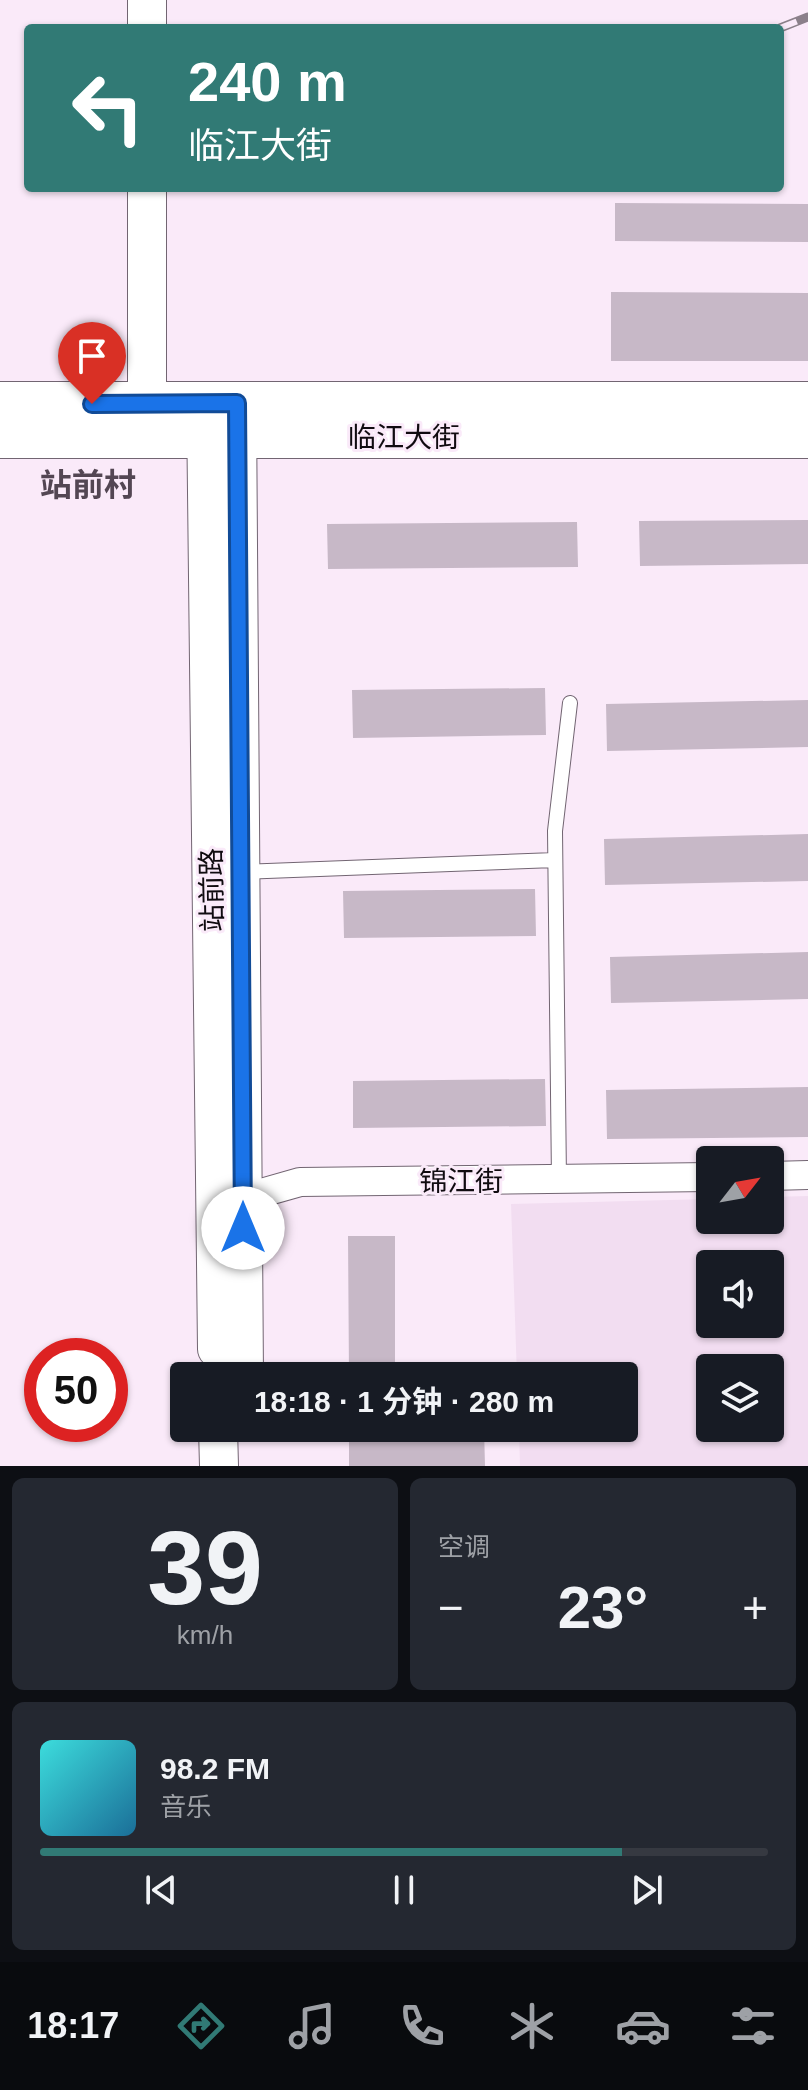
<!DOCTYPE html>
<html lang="zh">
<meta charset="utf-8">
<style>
:root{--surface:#171b24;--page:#242831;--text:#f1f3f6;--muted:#9ea1a6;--line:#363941;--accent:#317a75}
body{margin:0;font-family:Helvetica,"Noto Sans SC",sans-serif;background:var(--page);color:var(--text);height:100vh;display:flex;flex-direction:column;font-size:30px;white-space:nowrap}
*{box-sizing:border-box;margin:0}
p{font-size:26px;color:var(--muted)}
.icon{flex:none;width:44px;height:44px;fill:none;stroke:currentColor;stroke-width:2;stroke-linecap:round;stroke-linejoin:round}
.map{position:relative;height:1466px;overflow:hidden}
.details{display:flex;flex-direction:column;gap:12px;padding:12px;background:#0d0f14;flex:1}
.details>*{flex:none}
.top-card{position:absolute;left:24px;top:24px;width:760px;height:168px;border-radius:8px;box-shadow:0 2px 6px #0004;background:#317a75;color:#fff;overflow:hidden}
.needle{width:52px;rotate:59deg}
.controls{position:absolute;left:696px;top:1146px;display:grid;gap:16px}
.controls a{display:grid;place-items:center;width:88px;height:88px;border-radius:8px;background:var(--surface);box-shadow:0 2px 6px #0004;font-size:40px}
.speed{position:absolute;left:24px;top:1338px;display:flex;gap:16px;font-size:40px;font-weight:700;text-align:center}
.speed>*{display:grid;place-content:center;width:104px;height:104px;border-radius:50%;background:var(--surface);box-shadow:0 2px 6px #0004;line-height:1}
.speed .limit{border:12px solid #d22;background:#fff;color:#111}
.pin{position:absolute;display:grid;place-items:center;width:68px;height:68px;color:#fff;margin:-82px -34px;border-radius:50% 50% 50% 0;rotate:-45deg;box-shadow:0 0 8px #0007}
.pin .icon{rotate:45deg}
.me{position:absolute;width:88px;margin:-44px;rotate:0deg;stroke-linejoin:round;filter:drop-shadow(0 0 6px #0008)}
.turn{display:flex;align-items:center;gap:28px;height:168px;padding:0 32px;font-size:36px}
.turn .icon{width:104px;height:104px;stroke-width:2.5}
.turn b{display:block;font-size:56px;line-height:68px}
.big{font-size:60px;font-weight:700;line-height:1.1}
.details .tile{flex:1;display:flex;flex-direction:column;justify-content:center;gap:12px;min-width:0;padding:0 28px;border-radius:12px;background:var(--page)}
.details .dial{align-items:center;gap:0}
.dial b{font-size:104px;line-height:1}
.song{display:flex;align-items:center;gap:24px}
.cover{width:96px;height:96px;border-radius:12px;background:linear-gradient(135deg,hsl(180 70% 55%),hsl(200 70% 35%))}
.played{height:8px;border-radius:4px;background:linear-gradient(90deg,var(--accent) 80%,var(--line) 80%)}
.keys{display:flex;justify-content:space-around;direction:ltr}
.heat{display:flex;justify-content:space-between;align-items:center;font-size:44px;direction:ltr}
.details .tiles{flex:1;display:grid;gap:12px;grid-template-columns:1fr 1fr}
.tile:last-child{grid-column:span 2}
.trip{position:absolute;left:170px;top:1362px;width:468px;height:80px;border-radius:8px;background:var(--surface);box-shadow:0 2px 6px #0004;font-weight:700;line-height:80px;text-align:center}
.menu{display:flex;height:128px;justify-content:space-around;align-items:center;background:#090b0e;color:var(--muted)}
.menu .icon{width:56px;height:56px}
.menu .current{color:var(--accent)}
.menu b{font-size:36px;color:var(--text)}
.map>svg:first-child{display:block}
</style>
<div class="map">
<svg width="808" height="1466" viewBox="0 0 808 1466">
<rect width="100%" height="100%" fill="#faeaf9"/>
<path fill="#f2ddf1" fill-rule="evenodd" d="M808 1196V1466H520L519 1428H624V1376H517L511 1204 710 1199V1220H770V1197ZM710 1264H770V1324H710ZM710 1368H770V1428H710Z"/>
<path fill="#c7b8c7" d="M615 203 808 204V242L615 241Z
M611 292 808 293V361H611Z
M808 520V564L640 566 639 521Z
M577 522 578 567 328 569 327 524Z
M545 688 546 735 353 738 352 690Z
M808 700V747L607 751 606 704Z
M808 834V881L605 885 604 839Z
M535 889 536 936 344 938 343 891Z
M808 952V999L611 1003 610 957Z
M545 1079 546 1126 353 1128V1081Z
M808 1087V1137L607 1139 606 1090Z
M348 1236H395V1376H349Z
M349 1428H484L485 1466H349Z"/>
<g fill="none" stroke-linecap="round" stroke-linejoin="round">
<g stroke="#726572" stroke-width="16">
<path id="lane" d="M241 872 555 860
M559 1180 555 831 570 703"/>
</g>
<g stroke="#726572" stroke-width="30">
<path id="street" d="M770 1176 808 1175
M226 1203 300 1182 710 1177"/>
</g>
<g stroke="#726572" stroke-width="40">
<path id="secondary" d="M147 28V0
M147 188V433
M206 406 217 1349
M237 407 244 1376
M218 1428 219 1466"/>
</g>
<g stroke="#726572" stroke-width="46">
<path id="primary" d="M0 404H808
M0 436H808"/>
</g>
<use href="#lane" stroke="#fff" stroke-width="14"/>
<use href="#street" stroke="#fff" stroke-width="28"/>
<use href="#secondary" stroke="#fff" stroke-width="38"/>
<use href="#primary" stroke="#fff" stroke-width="44"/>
<g stroke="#8b808a" stroke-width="9">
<path id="rail" d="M780 28 808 17"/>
</g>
<use href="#rail" stroke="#faeaf9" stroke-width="6" stroke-dasharray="18" stroke-linecap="butt"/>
</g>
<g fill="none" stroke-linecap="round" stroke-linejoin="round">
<g stroke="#114b97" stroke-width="20">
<path id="route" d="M92 404 237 403 243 1228"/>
</g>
<use href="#route" stroke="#1a73e8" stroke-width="14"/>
</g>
<g text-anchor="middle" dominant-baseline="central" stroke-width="6" stroke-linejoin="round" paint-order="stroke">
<g font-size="28" fill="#100b10" stroke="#faeaf9">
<text x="404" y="437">临江大街</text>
<text transform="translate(212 890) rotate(-91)">站前路</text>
<text x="461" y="1181">锦江街</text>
</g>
<g font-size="32" font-weight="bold" fill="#534653" stroke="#faeaf9">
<text x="88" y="485">站前村</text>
</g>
</g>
</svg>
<div class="controls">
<a><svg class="needle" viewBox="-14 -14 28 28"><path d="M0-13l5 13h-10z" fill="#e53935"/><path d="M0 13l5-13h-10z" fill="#9ea1a6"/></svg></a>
<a><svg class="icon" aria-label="sound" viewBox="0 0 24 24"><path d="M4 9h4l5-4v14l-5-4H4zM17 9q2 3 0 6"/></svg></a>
<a><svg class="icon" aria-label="layers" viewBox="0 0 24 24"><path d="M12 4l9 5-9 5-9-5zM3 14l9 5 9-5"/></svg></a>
</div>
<div class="speed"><div class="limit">50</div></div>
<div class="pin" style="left:92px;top:404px;background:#d93025"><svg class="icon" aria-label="arrive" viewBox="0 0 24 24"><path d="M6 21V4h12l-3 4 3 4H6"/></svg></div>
<svg class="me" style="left:243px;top:1228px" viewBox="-20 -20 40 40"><circle r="19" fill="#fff"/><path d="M0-13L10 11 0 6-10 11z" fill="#1a73e8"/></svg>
<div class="trip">18:18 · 1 分钟 · 280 m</div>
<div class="top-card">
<div class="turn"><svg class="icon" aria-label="left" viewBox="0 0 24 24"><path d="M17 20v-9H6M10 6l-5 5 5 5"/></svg><div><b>240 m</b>临江大街</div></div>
</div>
</div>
<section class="details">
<div class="tiles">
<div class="tile dial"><b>39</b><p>km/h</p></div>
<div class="tile"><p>空调</p>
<div class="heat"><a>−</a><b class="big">23°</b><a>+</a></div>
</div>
<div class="tile">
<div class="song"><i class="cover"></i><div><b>98.2 FM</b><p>音乐</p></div></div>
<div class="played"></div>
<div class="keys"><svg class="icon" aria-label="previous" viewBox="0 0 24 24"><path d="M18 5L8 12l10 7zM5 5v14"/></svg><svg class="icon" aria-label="pause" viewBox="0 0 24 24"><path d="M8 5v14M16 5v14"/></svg><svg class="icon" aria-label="next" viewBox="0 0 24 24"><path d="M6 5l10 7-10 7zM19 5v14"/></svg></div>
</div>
</div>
</section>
<nav class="menu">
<b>18:17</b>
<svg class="icon current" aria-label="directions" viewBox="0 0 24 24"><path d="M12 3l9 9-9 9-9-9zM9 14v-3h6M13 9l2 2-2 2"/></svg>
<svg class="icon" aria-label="music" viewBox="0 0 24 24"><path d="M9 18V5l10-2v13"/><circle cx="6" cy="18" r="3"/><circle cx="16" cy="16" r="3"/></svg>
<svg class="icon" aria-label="phone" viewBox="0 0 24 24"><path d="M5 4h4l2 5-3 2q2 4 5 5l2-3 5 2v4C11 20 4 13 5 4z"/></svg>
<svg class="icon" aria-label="climate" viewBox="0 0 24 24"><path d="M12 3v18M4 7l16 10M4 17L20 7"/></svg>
<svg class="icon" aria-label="car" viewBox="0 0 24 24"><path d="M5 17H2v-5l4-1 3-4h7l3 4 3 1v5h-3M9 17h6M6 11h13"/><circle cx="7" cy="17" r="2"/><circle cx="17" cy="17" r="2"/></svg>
<svg class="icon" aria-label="filters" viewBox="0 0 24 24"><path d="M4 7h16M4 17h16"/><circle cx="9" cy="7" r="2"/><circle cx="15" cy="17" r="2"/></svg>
</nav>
